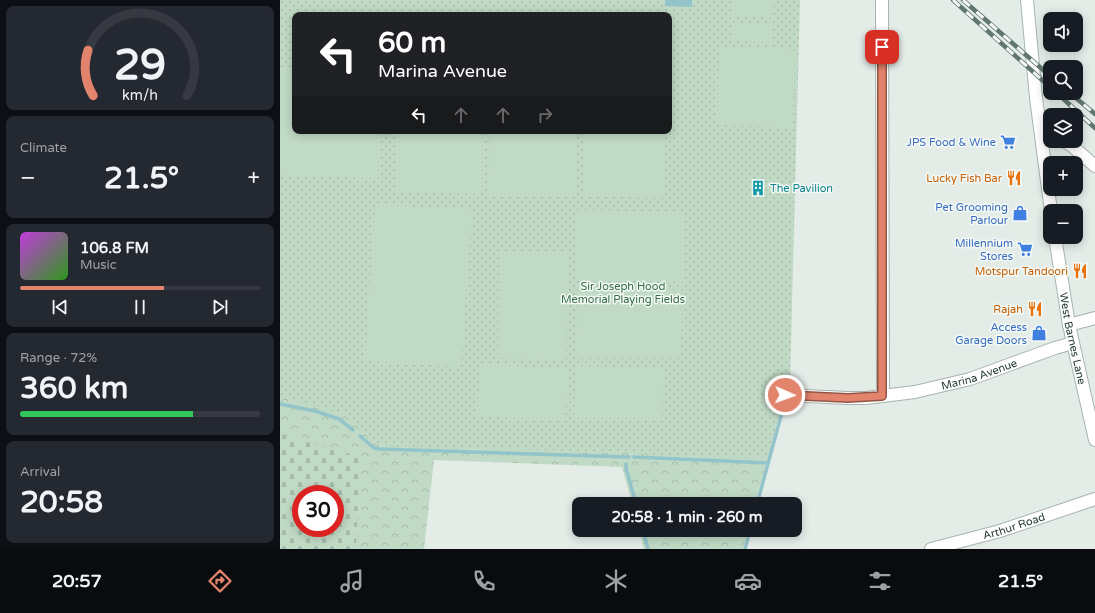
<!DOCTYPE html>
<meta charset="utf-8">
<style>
:root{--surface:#171b24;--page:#242831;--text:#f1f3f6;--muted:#9ea1a6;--line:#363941;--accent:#e2836c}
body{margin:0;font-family:"Varela Round",sans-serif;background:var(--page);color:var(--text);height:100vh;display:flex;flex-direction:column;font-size:15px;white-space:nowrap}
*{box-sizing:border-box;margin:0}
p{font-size:13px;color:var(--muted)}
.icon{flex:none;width:22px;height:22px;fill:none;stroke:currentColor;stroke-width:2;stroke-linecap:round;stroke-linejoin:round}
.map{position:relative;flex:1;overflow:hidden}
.sheet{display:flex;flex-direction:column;gap:6px;padding:6px;background:#0d0f14;width:280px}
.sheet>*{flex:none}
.top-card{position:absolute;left:12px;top:12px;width:380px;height:122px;border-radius:8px;box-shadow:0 2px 10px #0003;background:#202124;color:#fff;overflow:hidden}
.tools{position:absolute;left:763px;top:12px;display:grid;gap:8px}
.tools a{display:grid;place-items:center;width:40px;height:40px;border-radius:8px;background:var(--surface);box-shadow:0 2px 10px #0003;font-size:20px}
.speed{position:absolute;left:12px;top:485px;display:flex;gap:8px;font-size:20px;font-weight:700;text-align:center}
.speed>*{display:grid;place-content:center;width:52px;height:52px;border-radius:50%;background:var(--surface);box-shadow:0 2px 10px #0003;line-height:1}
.speed .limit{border:6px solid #d22;background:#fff;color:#111}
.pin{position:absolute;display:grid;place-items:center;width:34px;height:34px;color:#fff;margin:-17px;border-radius:8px;box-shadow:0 2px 6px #0006}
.me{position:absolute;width:44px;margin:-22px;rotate:92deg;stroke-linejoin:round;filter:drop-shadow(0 0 3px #0008)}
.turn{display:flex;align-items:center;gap:14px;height:84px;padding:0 20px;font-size:18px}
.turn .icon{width:52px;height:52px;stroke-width:2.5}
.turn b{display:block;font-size:28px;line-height:34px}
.lanes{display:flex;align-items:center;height:38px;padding:0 20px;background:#0003;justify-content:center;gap:20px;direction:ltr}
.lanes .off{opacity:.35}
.big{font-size:30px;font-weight:700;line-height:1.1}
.sheet .card{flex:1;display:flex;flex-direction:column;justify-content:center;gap:6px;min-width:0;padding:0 14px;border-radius:8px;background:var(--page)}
.sheet .dial{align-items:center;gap:0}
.dial svg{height:104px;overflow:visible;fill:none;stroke:var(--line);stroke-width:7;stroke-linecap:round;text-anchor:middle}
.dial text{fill:var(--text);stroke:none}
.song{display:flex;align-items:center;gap:12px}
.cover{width:48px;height:48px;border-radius:6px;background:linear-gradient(135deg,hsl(290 70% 55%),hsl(110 70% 35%))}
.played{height:4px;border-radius:2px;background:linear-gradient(90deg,var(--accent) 60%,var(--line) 60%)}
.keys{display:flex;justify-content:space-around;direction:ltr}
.heat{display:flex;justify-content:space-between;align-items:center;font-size:22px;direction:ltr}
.charge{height:6px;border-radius:3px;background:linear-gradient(90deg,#34c759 72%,var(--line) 0)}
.trip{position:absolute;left:292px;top:497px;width:230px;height:40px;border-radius:8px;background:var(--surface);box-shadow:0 2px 10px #0003;font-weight:700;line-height:40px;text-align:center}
.tab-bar{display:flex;height:64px;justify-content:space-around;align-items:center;background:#090b0e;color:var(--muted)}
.tab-bar .icon{width:28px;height:28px}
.tab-bar .selected{color:var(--accent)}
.tab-bar b{font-size:18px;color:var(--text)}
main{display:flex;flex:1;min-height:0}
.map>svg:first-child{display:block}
</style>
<main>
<section class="sheet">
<div class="card dial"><svg viewBox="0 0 100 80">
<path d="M14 69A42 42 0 1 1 86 69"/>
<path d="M14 69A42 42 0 0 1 10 34" stroke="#e2836c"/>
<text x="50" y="56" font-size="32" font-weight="700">29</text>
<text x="50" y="72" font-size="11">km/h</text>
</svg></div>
<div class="card"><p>Climate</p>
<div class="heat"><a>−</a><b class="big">21.5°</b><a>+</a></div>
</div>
<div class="card">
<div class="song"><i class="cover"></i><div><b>106.8 FM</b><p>Music</p></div></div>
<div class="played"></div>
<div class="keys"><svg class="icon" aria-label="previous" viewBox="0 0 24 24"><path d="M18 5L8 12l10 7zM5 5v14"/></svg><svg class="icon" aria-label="pause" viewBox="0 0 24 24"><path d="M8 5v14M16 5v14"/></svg><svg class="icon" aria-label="next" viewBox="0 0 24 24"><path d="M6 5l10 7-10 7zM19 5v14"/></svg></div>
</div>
<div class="card"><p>Range · 72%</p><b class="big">360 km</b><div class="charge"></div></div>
<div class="card"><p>Arrival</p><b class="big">20:58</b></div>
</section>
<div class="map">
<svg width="815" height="549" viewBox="0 0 815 549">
<defs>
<pattern id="forest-crowns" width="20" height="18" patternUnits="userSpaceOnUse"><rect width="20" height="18" fill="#c0dac5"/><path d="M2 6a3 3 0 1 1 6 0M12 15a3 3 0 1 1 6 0" fill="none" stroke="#a5bcaa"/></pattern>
<pattern id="cemetery-stones" width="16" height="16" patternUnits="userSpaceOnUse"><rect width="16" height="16" fill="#c0dac5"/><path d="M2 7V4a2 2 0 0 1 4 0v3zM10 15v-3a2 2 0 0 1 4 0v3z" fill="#a5bcaa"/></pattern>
<pattern id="park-dots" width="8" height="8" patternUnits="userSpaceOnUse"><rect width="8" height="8" fill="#c0dac5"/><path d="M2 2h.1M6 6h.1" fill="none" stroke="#a5bcaa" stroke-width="1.8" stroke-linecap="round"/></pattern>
</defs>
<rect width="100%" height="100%" fill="#e4ece8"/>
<path fill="url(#forest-crowns)" d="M0 388 489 453 475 504H352L342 467 154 460 144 549H76L79 459 0 436Z
M359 530H468L463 549H364Z"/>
<path fill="url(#cemetery-stones)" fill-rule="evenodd" d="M0 434 80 457 76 549H0ZM21 494H55V528H21Z"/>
<path fill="url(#park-dots)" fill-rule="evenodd" d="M0 0H520L510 382 502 404 488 458 412 457 352 453 97 445 61 412 0 396ZM15 15H389V131H15Z"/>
<path fill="#c0dac5" d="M453 0H494L493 18 452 16Z
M452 22 493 24 492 43 450 41Z
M439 47 515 50 513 127 437 125Z
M0 68 15 69V131H100L98 179 0 174Z
M116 131H203L202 194 115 193Z
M210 131H296L295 197 209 196Z
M305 131H385L383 198 304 196Z
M95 204 192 210 181 367 85 361Z
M297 210 404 212 403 282 296 280Z
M219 252H287L286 359 218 358Z
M298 288 403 290 401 358H297Z
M200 364 288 369 285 421 197 416Z
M295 366 383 367 382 419 294 418Z"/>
<path fill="#93c4ca" d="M385 0H412V7L385 6Z"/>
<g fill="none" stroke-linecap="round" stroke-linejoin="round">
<path stroke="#93c4ca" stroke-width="3.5" d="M0 404 35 411 59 419 73 430
M80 436 94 448 99 449 349 457
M354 457 488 463
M346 464V468L356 504
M477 504 504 405
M363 530 368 549
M465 549 470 530"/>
<g stroke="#a7b3ae" stroke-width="14">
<g id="street">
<path d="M602 0 603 396"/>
<path d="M783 141 791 145 815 166"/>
<path d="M789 325 815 318"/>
<path id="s1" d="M505 395 568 398H586L635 392 690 379 775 348 793 343"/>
<path id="s2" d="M651 549 720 531 815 499"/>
</g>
</g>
<g stroke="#a4b6af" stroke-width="14">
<g id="secondary">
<path d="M747 0 756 98 771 211"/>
<path id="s3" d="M775 237 789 325 815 440"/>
</g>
</g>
<use href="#street" stroke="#fff" stroke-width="12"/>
<use href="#secondary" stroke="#fff" stroke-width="12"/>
<g stroke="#60776f" stroke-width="4.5">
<path id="rail" d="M673 0 770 87
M683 0 770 76
M777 93 815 128
M790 93 815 114"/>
</g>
<use href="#rail" stroke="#f4f9f6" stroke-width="3" stroke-dasharray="9" stroke-linecap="butt"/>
</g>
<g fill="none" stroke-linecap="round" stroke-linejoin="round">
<g stroke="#935546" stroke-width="10">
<path id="route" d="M505 395 568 398 602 396V47"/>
</g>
<use href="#route" stroke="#e2836c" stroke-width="7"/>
</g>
<defs>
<g id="supermarket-bare" transform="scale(1.2)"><path d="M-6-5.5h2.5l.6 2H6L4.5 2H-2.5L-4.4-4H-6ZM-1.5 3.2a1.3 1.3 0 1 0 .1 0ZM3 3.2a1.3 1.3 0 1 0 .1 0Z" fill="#3f7fe0" stroke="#f4f9f6" stroke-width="2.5" paint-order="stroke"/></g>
<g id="restaurant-bare" transform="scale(1.2)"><path d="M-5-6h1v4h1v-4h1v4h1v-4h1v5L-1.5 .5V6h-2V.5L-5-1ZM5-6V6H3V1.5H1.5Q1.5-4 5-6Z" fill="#e8710a" stroke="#f4f9f6" stroke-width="2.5" paint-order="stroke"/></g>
<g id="building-bare" transform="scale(1.2)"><path d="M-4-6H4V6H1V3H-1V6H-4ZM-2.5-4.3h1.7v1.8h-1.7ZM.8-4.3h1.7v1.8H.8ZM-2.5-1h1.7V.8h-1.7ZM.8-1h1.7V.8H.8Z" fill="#0f9aa8" stroke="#f4f9f6" stroke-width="2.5" paint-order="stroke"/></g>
<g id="shop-bare" transform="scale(1.2)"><path d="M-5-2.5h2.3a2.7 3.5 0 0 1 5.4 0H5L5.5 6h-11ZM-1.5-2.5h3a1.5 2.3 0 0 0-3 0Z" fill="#3f7fe0" stroke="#f4f9f6" stroke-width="2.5" paint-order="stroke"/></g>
</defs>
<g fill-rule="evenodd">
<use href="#supermarket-bare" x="728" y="142"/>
<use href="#restaurant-bare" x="734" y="178"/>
<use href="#building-bare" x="478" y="188"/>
<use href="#shop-bare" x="740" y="213"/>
<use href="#supermarket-bare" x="745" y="249"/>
<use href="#restaurant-bare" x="800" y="271"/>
<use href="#restaurant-bare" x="755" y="309"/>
<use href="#shop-bare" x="759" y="333"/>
</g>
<g text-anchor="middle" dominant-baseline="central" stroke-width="3" stroke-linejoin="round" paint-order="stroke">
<g font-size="11" fill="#366cbe" stroke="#f4f9f6" text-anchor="end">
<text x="716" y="142">JPS Food &amp; Wine</text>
<text x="728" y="207">Pet Grooming<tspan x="728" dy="13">Parlour</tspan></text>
<text x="733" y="243">Millennium<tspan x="733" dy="13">Stores</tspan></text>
<text x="747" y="327">Access<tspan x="747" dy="13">Garage Doors</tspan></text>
</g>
<g font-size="11" fill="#c56008" stroke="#f4f9f6" text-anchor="end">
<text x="722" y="178">Lucky Fish Bar</text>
<text x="788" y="271">Motspur Tandoori</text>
<text x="743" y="309">Rajah</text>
</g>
<g font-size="11" fill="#0d838f" stroke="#f4f9f6" text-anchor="start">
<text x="490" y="188">The Pavilion</text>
</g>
<g font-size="11" fill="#346d47" stroke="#f4f9f6">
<text x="343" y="286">Sir Joseph Hood<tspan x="343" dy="13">Memorial Playing Fields</tspan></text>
</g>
<g font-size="11" fill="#253b34" stroke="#f4f9f6">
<text stroke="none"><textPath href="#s3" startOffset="103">West Barnes Lane</textPath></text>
<text stroke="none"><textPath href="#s1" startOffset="197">Marina Avenue</textPath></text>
<text stroke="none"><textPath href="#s2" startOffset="86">Arthur Road</textPath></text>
</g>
</g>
</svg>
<div class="tools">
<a><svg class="icon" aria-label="sound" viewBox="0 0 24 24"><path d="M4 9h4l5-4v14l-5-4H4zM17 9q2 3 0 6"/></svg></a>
<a><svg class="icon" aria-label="search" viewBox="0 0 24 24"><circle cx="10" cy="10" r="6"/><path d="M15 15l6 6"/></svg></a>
<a><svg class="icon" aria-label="layers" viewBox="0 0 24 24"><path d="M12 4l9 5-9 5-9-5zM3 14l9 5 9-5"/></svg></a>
<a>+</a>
<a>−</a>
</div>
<div class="speed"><div class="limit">30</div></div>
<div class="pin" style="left:602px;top:47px;background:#d93025"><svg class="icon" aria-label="arrive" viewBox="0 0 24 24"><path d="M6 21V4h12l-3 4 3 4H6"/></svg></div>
<svg class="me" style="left:505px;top:395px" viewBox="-20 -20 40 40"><circle r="17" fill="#e2836c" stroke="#fff" stroke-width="3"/><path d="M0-11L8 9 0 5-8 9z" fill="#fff"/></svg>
<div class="trip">20:58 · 1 min · 260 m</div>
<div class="top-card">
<div class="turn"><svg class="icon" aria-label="left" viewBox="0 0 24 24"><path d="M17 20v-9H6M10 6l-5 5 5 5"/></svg><div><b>60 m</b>Marina Avenue</div></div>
<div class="lanes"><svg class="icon" aria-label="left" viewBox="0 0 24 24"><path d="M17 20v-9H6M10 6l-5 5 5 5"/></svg><svg class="icon off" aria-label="ahead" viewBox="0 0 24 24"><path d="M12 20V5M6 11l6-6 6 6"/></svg><svg class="icon off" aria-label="ahead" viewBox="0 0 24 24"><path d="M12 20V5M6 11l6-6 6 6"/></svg><svg class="icon off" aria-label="right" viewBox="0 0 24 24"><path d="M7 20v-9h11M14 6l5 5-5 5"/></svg></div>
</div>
</div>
</main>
<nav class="tab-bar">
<b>20:57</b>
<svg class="icon selected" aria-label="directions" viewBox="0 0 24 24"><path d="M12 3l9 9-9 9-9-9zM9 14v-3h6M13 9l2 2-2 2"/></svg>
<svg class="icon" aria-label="music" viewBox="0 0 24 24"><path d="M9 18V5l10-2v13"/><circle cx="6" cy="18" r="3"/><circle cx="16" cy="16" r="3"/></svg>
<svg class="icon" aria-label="phone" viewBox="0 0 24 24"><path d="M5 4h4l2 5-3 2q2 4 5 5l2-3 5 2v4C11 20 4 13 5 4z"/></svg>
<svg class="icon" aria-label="climate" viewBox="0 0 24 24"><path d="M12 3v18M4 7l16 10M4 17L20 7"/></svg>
<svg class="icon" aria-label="car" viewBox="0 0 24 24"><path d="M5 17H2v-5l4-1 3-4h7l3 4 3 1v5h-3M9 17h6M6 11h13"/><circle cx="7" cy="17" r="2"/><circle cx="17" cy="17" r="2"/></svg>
<svg class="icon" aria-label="filters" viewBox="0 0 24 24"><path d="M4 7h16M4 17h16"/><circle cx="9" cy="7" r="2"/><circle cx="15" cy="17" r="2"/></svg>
<b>21.5°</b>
</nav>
